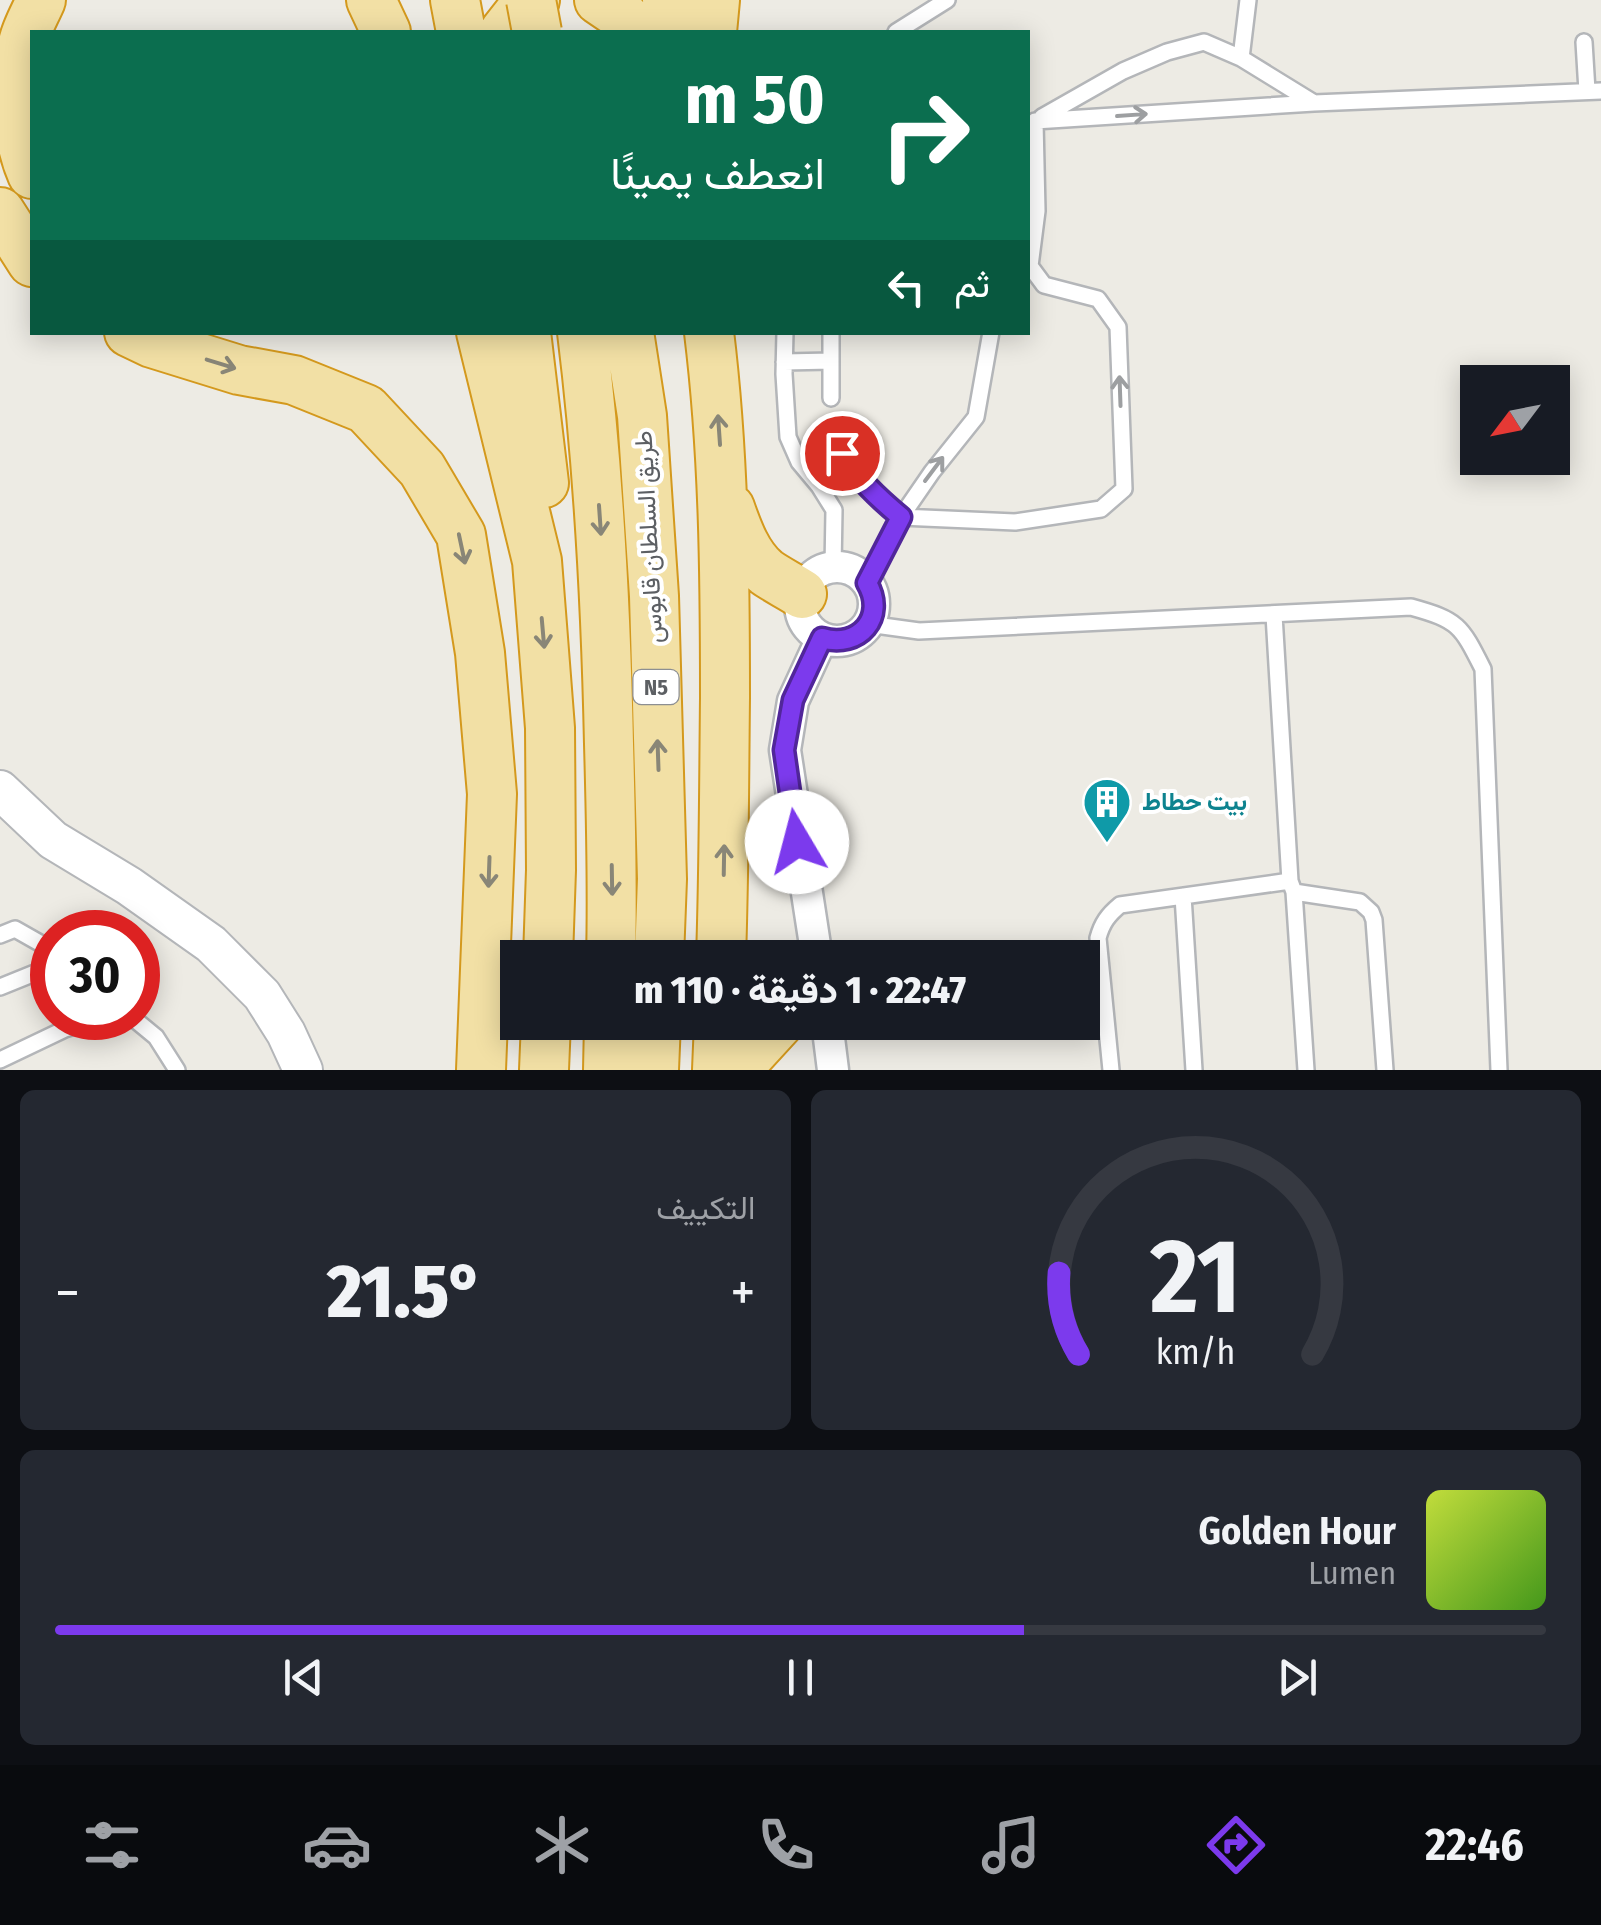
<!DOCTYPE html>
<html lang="ar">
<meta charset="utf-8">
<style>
:root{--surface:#171b24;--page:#242831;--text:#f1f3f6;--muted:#9ea1a6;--line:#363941;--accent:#7c3aed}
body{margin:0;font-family:"Fira Sans Condensed",Vazirmatn,sans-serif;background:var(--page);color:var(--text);direction:rtl;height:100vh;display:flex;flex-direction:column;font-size:38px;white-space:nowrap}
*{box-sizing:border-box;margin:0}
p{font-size:32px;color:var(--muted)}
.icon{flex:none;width:55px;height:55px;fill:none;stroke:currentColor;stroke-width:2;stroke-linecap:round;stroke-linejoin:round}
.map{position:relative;height:1070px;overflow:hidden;direction:ltr}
.details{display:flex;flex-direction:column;gap:20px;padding:20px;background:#0d0f14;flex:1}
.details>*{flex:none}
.guide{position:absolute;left:30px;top:30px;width:1000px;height:305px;border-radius:0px;box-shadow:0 5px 25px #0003;direction:rtl;background:#0b6e4f;color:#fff;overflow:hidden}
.needle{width:65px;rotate:238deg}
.buttons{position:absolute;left:1460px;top:365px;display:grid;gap:20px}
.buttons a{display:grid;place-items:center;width:110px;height:110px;border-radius:0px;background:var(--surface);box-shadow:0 5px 25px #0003;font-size:50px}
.speed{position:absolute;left:30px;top:910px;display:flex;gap:20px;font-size:50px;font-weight:700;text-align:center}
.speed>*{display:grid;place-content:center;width:130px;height:130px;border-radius:50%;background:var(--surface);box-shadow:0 5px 25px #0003;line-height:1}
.speed .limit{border:15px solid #d22;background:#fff;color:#111}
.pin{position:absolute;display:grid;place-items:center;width:85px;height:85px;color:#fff;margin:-42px;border:5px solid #fff;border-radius:50%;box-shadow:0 2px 10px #0007}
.me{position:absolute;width:110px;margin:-55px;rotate:352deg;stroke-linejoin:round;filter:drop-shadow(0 0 8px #0008)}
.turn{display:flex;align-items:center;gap:35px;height:210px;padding:0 40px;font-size:45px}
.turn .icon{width:130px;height:130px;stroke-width:2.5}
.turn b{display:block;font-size:70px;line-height:85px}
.then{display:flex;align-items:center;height:95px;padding:0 40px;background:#0003;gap:20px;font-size:38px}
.big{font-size:75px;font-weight:800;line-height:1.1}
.details .widget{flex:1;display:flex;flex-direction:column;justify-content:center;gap:15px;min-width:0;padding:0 35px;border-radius:15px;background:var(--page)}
.details .dial{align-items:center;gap:0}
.dial svg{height:260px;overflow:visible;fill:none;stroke:var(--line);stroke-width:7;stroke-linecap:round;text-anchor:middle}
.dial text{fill:var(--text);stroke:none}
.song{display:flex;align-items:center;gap:30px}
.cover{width:120px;height:120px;border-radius:15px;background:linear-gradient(135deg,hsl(70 70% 55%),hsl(100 70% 35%))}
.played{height:10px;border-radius:5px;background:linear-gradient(90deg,var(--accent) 65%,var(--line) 65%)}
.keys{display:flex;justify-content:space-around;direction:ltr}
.heat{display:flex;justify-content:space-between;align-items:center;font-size:55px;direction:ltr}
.details .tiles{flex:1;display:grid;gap:20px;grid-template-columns:1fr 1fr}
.widget:last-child{grid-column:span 2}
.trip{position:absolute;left:500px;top:940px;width:600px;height:100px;border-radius:0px;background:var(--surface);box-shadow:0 5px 25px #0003;font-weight:800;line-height:100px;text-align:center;direction:rtl}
.menu{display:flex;height:160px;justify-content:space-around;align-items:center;background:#090b0e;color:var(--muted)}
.menu .icon{width:70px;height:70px}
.menu .current{color:var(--accent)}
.menu b{font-size:45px;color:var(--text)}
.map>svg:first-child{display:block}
</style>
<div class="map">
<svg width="1601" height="1070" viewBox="0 0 1601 1070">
<rect width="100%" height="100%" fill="#edebe4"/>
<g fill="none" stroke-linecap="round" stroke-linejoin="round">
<g stroke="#b4b6b9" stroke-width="20">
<path id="service" d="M896 32 947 0
M1584 42 1587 91
M1241 58 1248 0
M1042 117 1123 71 1167 52 1204 42 1241 58 1314 103
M1035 121 1314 103 1601 91
M785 332 784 374 788 437 799 462 819 486 834 510 833 568
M784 362 831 361
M831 398V332
M836 441 856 476 872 493 901 517 1015 522 1101 509 1124 489 1118 327 1098 299 1044 285 1030 266 1037 211 1035 121
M867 583 901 517 932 472 976 417 991 332
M1274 615 1290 881 1294 892 1306 1070
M868 624 919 631 1411 607C1458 620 1461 625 1483 669L1499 1070
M1294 892 1360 902 1371 912 1374 920 1385 1070
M1183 896 1194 1070
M0 935 15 929 52 950
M0 987 52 966
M133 1018 156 1037 177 1070
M0 1060 65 1029 102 1018
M1111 1070 1098 938C1102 923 1108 915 1120 905L1290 881"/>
</g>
<g stroke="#b4b6b9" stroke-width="35">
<path id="minor" d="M800 604a37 37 0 1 1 74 0a37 37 0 1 1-74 0Z
M817 958 785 750 793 701 822 638
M827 1022 833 1070"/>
</g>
<g stroke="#b4b6b9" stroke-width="42">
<path id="tertiary" d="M0 790 53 840 129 886 211 944 262 995 286 1033 303 1070"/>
</g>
<g stroke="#d4991d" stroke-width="52">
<path id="trunk" d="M371 0 386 32
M455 0 461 32
M599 0 624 17 638 32
M667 0 672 32
M504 32 519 13 535 0
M712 32 715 0
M32 174C16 138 13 82 23 43 26 29 35 14 41 0
M0 212 32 262
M129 332 152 343 239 370 294 380 366 409 422 469 461 535 480 653 492 794 481 1070
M481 332 537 561 550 728 551 870 548 958
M526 332 544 483
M582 332C599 469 606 606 609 744 611 815 613 886 611 958
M629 332 642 416 654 596 662 879 659 958
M709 332C724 454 725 576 725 698 724 785 724 871 721 958
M730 508C738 531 747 556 766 572 777 580 790 586 802 594
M544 1070 546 1022
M608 1070 609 1022
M654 1070 656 1022
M717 1070 719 1022
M744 1070 747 1058 780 1022"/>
</g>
<use href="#service" stroke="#fff" stroke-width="15"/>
<use href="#minor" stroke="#fff" stroke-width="30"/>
<use href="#tertiary" stroke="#fff" stroke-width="38"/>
<use href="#trunk" stroke="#f2e0a5" stroke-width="48"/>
<g stroke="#d4991d" stroke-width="52" stroke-linecap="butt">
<path id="trunk-bridge" d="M531 0 537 32"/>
</g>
<use href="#trunk-bridge" stroke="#f2e0a5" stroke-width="48"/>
</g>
<defs><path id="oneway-shaft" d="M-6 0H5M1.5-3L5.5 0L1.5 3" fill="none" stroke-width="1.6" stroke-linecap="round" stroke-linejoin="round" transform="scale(2.5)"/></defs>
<g stroke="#9d9fa1">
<use href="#oneway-shaft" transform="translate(1132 115) rotate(-4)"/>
<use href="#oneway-shaft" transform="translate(1120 391) rotate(-92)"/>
<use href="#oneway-shaft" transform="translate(934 469) rotate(-53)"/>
</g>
<g stroke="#898677">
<use href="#oneway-shaft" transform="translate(221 364) rotate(17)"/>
<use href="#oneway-shaft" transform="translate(719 430) rotate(-94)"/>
<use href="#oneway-shaft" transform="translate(600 520) rotate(86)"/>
<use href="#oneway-shaft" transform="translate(462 549) rotate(78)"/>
<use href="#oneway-shaft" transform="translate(543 633) rotate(85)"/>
<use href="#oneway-shaft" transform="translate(658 755) rotate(-92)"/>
<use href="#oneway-shaft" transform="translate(724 860) rotate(-89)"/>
<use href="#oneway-shaft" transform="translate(489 872) rotate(92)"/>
<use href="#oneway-shaft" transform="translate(612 880) rotate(89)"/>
</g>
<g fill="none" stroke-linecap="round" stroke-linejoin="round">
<g stroke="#51269a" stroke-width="25">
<path id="route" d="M797 842 784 750 793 700 822 638C859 649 887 617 867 583L901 517C877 497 858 479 842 453"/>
</g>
<use href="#route" stroke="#7c3aed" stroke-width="18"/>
</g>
<defs>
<g id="building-pin" transform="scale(2.5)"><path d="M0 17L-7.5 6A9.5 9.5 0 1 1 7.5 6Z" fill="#0f9aa8" stroke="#fff"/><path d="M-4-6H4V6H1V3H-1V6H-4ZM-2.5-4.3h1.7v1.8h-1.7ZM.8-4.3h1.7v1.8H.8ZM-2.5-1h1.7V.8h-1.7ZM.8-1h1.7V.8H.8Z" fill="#fff"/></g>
</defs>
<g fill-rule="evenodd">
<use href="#building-pin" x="1107" y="802"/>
</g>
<g text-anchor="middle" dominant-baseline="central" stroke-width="8" stroke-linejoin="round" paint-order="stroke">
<rect fill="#fff" stroke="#8d8f92" stroke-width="2.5" x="633.5" y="670" width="45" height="34" rx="8"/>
<g font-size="22" font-weight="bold" fill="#5c5f63">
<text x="656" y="687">N5</text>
</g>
<g font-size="25" fill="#5c5f63" stroke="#fff">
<text transform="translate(649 537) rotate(-93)">طريق السلطان قابوس</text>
</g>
<g font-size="25" font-weight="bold" fill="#0d838f" stroke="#fff" text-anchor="start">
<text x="1142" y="802">بيت حطاط</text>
</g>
</g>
</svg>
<div class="buttons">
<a><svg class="needle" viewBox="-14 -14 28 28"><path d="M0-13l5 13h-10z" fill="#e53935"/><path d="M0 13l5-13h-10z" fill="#9ea1a6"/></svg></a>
</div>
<div class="speed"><div class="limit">30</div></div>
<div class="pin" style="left:842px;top:453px;background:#d93025"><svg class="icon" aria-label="arrive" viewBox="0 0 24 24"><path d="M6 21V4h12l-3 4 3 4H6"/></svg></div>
<svg class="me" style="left:797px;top:842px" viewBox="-20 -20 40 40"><circle r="19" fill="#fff"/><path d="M0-13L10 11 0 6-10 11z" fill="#7c3aed"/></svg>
<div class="trip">22:47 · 1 دقيقة · 110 m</div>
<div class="guide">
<div class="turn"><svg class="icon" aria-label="right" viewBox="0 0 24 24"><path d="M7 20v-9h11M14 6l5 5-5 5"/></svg><div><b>50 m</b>انعطف يمينًا</div></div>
<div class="then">ثم<svg class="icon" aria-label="left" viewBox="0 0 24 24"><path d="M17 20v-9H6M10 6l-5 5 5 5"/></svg></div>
</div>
</div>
<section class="details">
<div class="tiles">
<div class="widget dial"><svg viewBox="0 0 100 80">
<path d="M14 69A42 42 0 1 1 86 69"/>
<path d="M14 69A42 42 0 0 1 8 44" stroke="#7c3aed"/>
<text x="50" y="56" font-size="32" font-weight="700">21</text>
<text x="50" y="72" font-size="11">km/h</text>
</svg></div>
<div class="widget"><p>التكييف</p>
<div class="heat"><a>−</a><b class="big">21.5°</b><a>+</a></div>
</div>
<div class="widget">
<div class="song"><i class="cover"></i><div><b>Golden Hour</b><p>Lumen</p></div></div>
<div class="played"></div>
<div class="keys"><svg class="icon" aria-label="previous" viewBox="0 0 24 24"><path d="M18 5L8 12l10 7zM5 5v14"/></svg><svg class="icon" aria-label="pause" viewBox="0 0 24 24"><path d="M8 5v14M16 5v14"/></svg><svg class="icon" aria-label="next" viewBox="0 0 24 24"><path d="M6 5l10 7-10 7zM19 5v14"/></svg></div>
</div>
</div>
</section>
<nav class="menu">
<b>22:46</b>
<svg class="icon current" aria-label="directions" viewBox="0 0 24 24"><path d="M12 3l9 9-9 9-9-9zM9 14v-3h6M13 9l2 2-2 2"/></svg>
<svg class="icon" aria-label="music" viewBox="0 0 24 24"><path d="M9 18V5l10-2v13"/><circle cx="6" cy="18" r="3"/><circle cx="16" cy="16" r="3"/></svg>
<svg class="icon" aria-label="phone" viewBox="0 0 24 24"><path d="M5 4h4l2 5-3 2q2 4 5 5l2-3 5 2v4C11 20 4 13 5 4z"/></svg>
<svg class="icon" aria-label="climate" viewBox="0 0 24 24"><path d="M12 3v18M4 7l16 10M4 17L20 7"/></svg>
<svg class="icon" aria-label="car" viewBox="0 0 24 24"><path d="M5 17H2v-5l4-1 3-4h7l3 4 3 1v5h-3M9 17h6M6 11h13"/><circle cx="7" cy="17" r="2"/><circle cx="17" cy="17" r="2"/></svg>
<svg class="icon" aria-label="filters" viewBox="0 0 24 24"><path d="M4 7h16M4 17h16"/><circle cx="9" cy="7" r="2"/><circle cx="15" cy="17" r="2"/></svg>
</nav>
